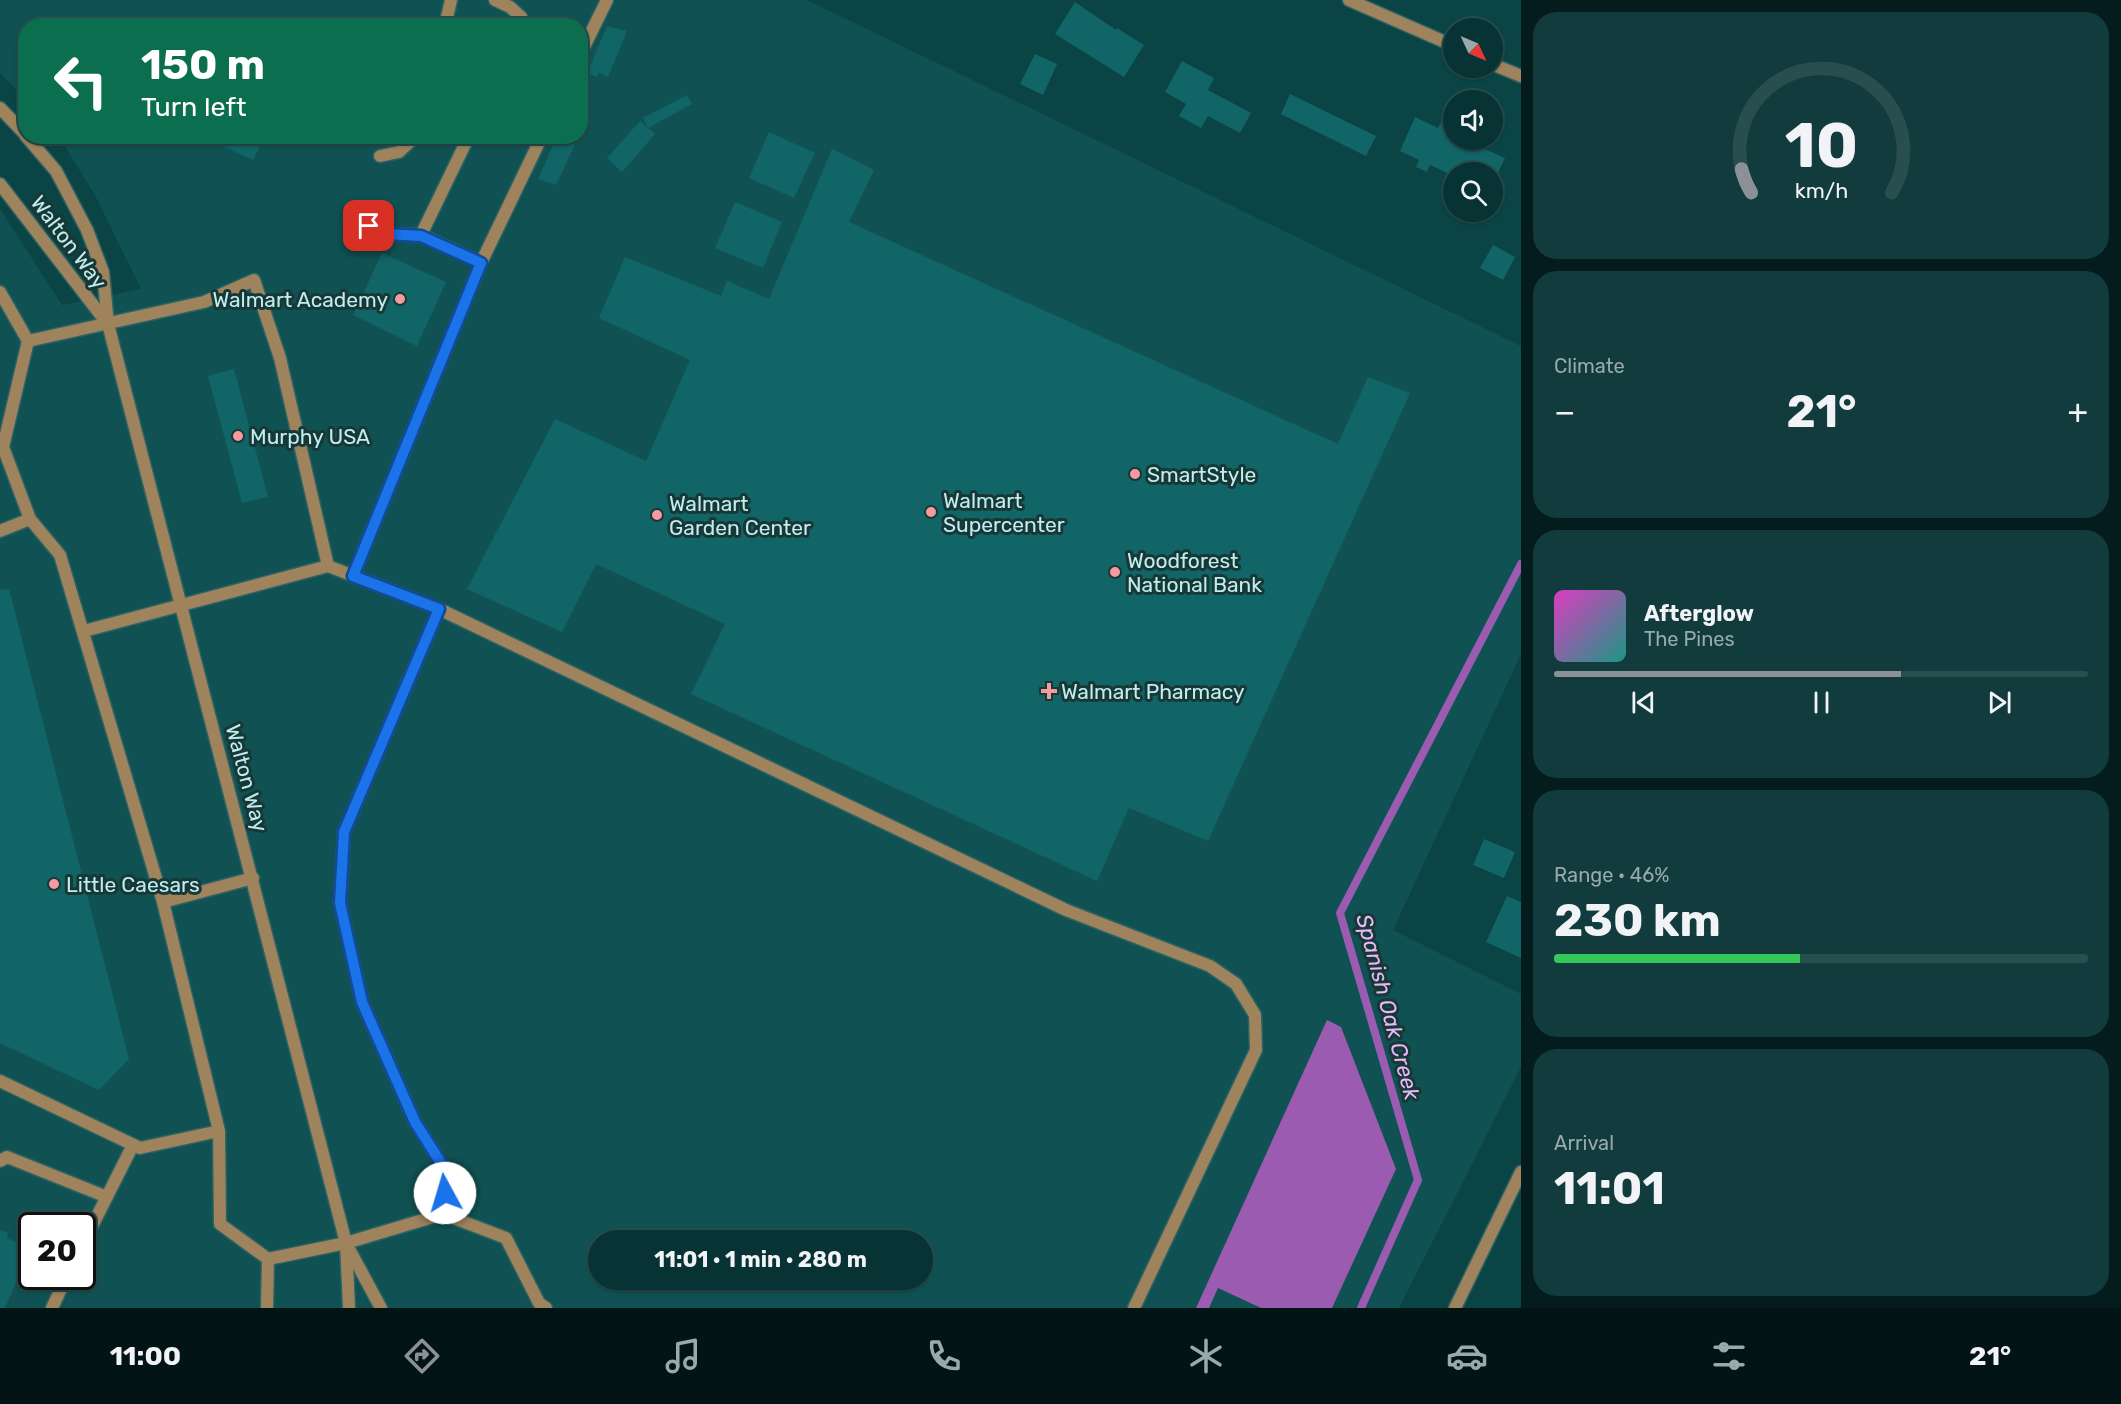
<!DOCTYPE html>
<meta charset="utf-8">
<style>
:root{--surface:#083334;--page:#113b3c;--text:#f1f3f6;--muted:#98aaac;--line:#294e4f;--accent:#8c9099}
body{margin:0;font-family:Rubik,sans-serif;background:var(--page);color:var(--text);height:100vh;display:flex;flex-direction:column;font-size:22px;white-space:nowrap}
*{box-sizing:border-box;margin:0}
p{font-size:20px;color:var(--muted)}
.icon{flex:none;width:33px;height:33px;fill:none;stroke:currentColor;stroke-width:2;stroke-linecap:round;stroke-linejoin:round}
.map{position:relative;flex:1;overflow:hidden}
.drawer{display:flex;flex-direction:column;gap:12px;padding:12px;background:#041c1d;width:600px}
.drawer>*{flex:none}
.banner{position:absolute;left:18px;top:18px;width:570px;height:126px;border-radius:24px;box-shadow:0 2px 4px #0004,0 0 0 2px var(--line);background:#0b6e4f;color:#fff;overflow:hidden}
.needle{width:39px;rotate:134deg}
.fabs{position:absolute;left:1443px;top:18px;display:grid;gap:12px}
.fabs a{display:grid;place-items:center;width:60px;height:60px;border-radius:50%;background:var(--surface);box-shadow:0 2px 4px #0004,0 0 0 2px var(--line);font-size:30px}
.speed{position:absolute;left:18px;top:1212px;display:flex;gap:12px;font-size:30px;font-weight:700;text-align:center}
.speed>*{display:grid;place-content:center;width:78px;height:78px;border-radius:50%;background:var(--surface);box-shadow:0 2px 4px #0004,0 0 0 2px var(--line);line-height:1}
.speed .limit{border:3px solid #111;border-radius:9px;background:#fff;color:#111}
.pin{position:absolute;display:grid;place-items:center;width:51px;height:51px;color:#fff;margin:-26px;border-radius:12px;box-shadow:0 3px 9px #0006}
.me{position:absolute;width:66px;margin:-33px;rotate:354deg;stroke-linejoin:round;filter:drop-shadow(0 0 4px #0008)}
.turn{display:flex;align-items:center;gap:21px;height:126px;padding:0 24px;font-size:27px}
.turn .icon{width:78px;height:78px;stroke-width:2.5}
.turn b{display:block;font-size:42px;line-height:51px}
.big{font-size:45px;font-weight:700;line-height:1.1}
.drawer .widget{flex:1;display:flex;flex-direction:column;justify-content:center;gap:9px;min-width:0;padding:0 21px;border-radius:24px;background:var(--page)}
.drawer .dial{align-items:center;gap:0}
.dial svg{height:156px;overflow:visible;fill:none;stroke:var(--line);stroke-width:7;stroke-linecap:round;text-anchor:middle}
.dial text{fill:var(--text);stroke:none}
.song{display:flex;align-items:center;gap:18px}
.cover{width:72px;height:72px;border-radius:9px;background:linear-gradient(135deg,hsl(310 70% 55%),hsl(170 70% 35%))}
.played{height:6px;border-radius:3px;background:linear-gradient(90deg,var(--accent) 65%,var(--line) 65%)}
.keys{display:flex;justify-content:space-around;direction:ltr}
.heat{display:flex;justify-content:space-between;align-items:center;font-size:33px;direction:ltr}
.charge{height:9px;border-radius:4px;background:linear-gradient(90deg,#34c759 46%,var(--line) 0)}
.trip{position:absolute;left:588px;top:1230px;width:345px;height:60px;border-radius:30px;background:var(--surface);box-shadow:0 2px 4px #0004,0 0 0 2px var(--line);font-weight:700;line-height:60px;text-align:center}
.menu{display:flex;height:96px;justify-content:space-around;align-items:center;background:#031415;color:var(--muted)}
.menu .icon{width:42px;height:42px}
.menu .selected{color:var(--accent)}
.menu b{font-size:27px;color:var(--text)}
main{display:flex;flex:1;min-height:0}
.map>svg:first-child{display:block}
</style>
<main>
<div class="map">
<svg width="1521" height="1308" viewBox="0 0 1521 1308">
<rect width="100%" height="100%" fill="#0b4445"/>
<path fill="#105253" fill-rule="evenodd" d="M0 0H807L1521 346V654L1393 930 1521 994V1067L1399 1308H0V209L62 305 141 289 95 195 59 137 580 136V26H26L25 98 0 73ZM32 1226H82V1276H32ZM598 1240H922V1280H598Z"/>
<path fill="#9a5bb0" d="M1327 1020 1341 1027 1396 1169 1332 1308H1261L1218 1288 1209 1308H1196Z"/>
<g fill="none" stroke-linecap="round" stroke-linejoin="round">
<path stroke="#9a5bb0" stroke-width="8" d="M1361 1308 1418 1180 1340 913 1521 564"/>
</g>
<path fill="#116566" d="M1075 2 1116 30 1117 28 1144 45 1124 77 1055 34Z
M607 26 627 31 608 77 599 73 597 77 587 73Z
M1035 54 1057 64 1043 95 1020 84Z
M1182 61 1214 78 1208 90 1251 113 1240 133 1208 116 1201 128 1179 116 1186 104 1165 92Z
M1290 94 1376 136 1366 156 1281 114Z
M687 95 692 104 648 128 643 118Z
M1415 117 1438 128 1443 118 1454 123V140H1465L1505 158 1492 185V172H1454V176L1430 165 1427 172 1416 167 1419 160 1400 151Z
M640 121 655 134 622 172 607 158Z
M769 132 815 153 794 198 749 178Z
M201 136H264L253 160Z
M557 136 577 140 556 185 538 179Z
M832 149 874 170 849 222 1338 444 1368 377 1410 393 1208 841 1129 808 1097 881 691 694 725 624 596 564 562 632 467 589 555 419 646 461 690 360 599 318 625 257 721 296 727 281 769 299Z
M735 202 782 222 763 268 715 248Z
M1493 245 1515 257 1503 280 1480 268Z
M382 253 446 282 417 346 353 315Z
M234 369 268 497 242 503 208 376Z
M9 589 129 1059 99 1090 0 1043V590Z
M1484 839 1515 852 1504 878 1473 865Z
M1507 896 1521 902V958L1486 942Z
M0 1230 8 1233 7 1238 31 1248 5 1308H0Z"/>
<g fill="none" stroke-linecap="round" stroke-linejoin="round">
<g stroke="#2c6263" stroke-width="15">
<path id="lane" d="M495 0 510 7 521 17V26
M445 26 451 0
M580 55 607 0
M380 156 399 152 416 136
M350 218 388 234 421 235 481 263
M421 235 469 136
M0 292 28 341 204 302 254 280 280 358 328 566
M28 341 3 447 30 519
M0 531 30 519 60 555 163 902 219 1131
M353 576 481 263 542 136
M84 631 328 566 439 609
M163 902 253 878
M0 1081 140 1148 219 1131 220 1224 268 1259 346 1243 443 1214 446 1171 415 1122 362 1002 340 903 344 832 439 609 1066 910 1210 966 1236 984 1255 1015 1256 1050 1134 1308
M0 1161 7 1157 107 1197
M443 1214 506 1238 539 1303 546 1308
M82 1246 133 1145
M52 1308 67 1276
M267 1308 268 1259"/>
</g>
<g stroke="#2c6263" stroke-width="15">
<path id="street" d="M1349 0 1454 46
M1492 64 1521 76
M0 108 26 135
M26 136 56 171 87 230 103 272 108 324 346 1243 349 1308
M0 184 107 323
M348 1247 381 1308
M1455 1308 1521 1172"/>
</g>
<use href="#lane" stroke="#9e835c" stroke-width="12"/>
<use href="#street" stroke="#9e835c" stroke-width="12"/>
</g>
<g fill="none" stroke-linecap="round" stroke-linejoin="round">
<g stroke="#114b97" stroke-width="15">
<path id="route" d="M369 226 388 234 421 236 481 263 353 576 439 609 344 832 340 903 362 1002 415 1122 446 1171 445 1193"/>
</g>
<use href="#route" stroke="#1a73e8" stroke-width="10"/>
</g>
<g fill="#f59b9f" stroke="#183737" stroke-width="2">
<circle cx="400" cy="299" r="6"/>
<circle cx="238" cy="436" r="6"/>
<circle cx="1135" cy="474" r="6"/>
<circle cx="931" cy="512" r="6"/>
<circle cx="657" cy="515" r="6"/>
<circle cx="1115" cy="572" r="6"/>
<path d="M1046 682h6v6h6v6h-6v6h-6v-6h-6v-6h6z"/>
<circle cx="54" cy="884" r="6"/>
</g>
<g text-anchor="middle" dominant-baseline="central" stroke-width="6" stroke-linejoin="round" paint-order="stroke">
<g font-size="21" fill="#c0eded" stroke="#183737">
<text transform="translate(69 242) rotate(53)">Walton Way</text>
<text transform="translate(247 778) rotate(75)">Walton Way</text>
</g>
<g font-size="21" fill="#c0eded" stroke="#183737" text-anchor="start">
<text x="388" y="299" text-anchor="end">Walmart Academy</text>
<text x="250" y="436">Murphy USA</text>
<text x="1147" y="474">SmartStyle</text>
<text x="943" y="500">Walmart<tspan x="943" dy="24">Supercenter</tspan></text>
<text x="669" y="503">Walmart<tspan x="669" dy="24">Garden Center</tspan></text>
<text x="1127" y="560">Woodforest<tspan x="1127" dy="24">National Bank</tspan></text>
<text x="1061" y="691">Walmart Pharmacy</text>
<text x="66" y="884">Little Caesars</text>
</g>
<g font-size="22" font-style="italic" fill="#e9b8fa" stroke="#183737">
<text transform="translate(1388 1007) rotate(75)">Spanish Oak Creek</text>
</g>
</g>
</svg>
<div class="fabs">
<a><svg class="needle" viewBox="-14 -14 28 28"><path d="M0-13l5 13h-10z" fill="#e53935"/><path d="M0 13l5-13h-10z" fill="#98aaac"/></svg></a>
<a><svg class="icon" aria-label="sound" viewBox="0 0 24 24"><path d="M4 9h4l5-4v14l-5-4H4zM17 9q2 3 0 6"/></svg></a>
<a><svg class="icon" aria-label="search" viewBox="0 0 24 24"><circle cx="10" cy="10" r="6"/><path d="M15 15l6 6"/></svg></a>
</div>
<div class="speed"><div class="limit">20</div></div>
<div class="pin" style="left:369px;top:226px;background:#d93025"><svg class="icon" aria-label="arrive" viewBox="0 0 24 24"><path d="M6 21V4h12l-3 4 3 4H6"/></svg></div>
<svg class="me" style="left:445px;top:1193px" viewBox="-20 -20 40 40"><circle r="19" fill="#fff"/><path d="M0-13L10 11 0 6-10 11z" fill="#1a73e8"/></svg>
<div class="trip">11:01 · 1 min · 280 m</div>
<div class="banner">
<div class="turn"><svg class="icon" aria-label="left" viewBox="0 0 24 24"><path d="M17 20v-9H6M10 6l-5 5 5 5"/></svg><div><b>150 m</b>Turn left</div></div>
</div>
</div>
<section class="drawer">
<div class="widget dial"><svg viewBox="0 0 100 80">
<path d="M14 69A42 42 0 1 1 86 69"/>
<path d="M14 69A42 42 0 0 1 9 57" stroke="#8c9099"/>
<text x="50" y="56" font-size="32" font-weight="700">10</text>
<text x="50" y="72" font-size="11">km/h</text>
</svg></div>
<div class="widget"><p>Climate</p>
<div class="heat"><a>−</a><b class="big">21°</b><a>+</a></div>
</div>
<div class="widget">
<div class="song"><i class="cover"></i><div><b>Afterglow</b><p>The Pines</p></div></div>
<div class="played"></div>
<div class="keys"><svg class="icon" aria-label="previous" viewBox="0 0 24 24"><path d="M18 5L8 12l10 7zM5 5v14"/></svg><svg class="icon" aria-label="pause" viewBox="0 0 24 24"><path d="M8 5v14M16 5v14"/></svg><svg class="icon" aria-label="next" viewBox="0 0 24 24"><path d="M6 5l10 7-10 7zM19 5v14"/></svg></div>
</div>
<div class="widget"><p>Range · 46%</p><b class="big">230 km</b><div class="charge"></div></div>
<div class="widget"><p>Arrival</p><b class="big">11:01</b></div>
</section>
</main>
<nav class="menu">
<b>11:00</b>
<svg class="icon selected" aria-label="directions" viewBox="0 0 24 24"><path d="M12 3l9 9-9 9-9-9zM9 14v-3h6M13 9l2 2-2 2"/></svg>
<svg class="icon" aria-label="music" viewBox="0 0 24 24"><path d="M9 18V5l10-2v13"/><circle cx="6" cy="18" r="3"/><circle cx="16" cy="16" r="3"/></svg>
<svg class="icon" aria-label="phone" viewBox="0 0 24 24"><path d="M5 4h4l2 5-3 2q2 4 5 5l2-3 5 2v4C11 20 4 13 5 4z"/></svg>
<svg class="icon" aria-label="climate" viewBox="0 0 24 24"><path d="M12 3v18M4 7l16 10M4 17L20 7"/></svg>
<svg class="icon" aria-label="car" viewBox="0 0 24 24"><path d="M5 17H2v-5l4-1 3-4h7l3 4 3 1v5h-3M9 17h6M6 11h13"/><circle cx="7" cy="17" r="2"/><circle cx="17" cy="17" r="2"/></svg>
<svg class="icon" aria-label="filters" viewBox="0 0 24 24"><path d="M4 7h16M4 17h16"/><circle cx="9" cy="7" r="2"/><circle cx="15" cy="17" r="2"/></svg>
<b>21°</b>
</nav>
